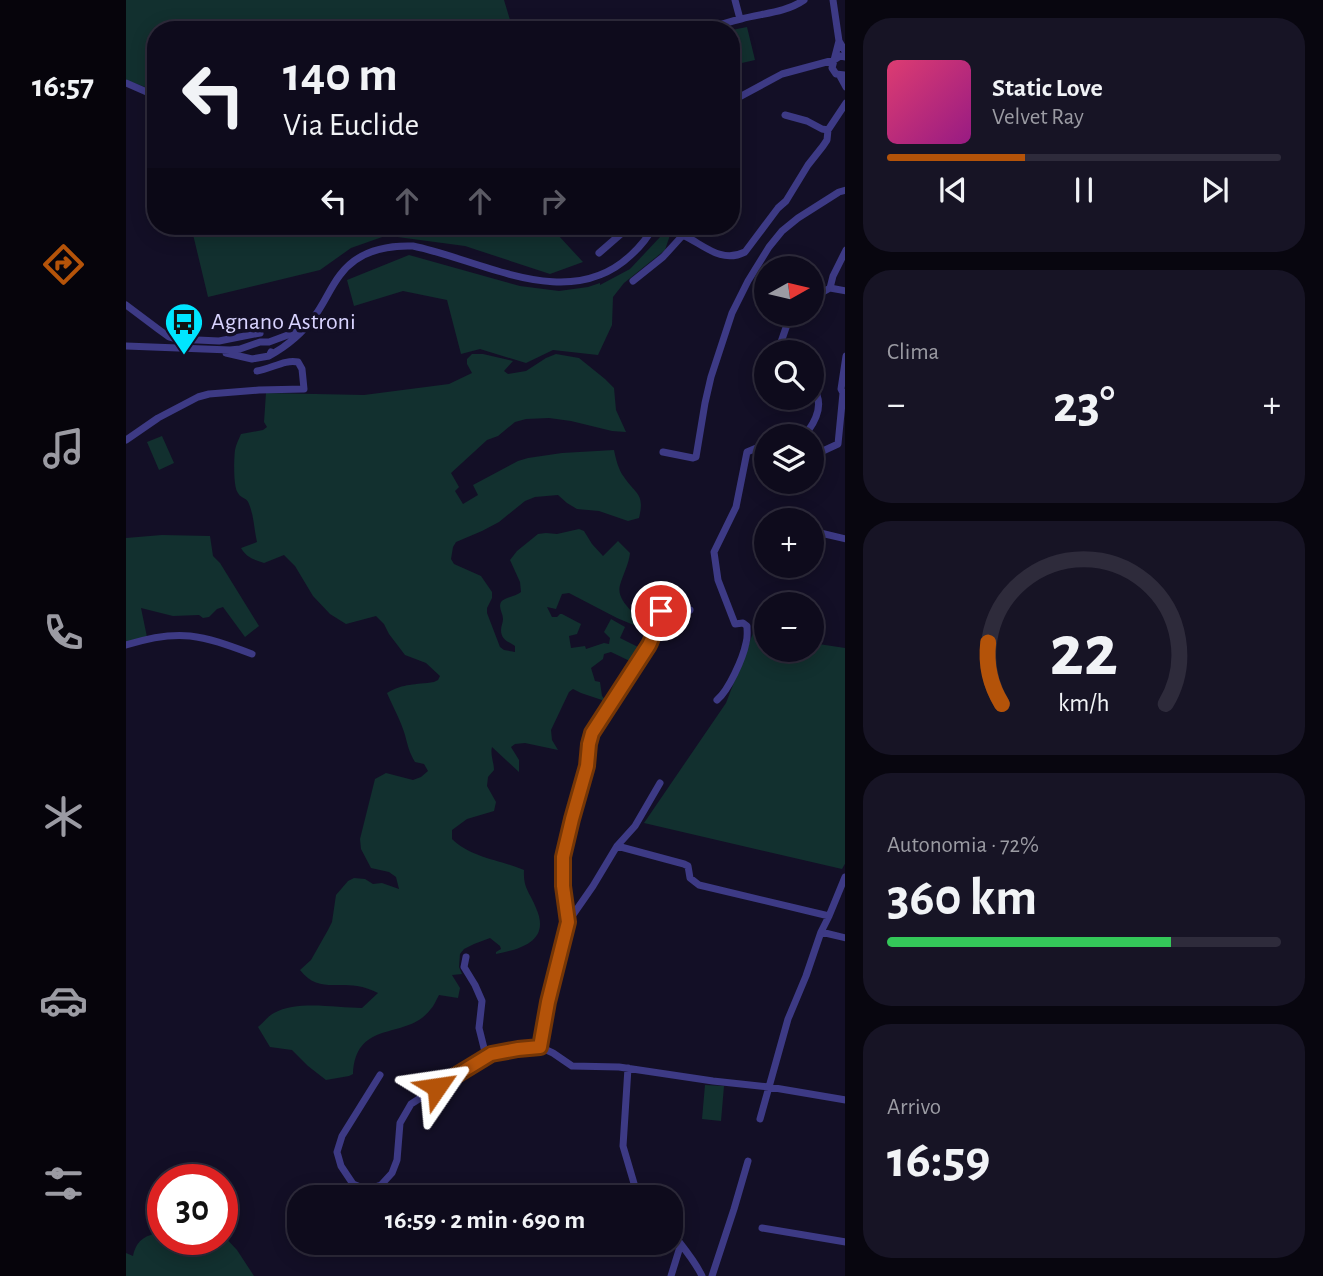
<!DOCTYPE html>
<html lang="it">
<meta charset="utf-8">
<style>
:root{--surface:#0e0b1c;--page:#171425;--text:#f1f3f6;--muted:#9b9ba3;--line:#2e2b3b;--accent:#b45309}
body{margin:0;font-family:"Alegreya Sans",sans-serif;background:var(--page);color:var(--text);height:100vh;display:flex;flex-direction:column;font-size:26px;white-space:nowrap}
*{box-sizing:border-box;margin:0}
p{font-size:23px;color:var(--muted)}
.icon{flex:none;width:38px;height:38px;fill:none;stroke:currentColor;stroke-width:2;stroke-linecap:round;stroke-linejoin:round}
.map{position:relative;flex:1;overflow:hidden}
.side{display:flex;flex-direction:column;gap:18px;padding:18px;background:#08060f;width:478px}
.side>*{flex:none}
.hud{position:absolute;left:21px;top:21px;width:593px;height:214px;border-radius:28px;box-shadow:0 4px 18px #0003,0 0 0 2px var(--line);background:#0e0b1c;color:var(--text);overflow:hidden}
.needle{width:46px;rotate:82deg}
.tools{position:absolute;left:628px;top:256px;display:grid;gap:14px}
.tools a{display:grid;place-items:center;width:70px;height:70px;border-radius:50%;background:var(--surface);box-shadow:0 4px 18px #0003,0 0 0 2px var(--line);font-size:35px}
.speed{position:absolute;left:21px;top:1164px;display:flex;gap:14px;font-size:35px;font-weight:700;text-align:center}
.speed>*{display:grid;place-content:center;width:91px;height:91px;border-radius:50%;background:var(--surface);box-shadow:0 4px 18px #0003,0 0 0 2px var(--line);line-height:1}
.speed .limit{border:10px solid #d22;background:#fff;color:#111}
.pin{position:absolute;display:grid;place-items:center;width:60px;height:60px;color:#fff;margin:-30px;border:4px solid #fff;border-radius:50%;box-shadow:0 2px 7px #0007}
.me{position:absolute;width:77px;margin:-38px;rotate:58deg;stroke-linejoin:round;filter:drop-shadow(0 0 5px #0008)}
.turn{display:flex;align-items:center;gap:24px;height:147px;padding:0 21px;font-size:32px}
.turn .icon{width:91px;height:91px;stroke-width:2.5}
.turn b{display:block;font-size:49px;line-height:60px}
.lanes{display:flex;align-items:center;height:66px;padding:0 21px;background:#0003;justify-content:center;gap:35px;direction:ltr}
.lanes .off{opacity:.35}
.big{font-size:52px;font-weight:700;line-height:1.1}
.side .card{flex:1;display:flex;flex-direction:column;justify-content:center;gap:10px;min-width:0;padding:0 24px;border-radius:28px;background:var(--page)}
.side .dial{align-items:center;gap:0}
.dial svg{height:182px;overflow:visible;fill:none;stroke:var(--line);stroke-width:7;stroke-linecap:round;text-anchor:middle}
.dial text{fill:var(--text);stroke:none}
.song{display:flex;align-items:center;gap:21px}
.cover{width:84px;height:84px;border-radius:10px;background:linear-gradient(135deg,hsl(340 70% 55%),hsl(310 70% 35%))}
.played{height:7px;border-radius:4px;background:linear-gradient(90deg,var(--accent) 35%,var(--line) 35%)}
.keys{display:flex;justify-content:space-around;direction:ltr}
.heat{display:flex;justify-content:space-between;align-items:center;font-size:38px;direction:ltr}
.charge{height:10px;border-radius:5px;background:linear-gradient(90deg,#34c759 72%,var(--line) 0)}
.trip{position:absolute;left:161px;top:1185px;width:396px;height:70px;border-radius:28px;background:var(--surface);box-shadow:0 4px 18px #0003,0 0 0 2px var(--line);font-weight:700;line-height:70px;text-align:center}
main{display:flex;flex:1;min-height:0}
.tab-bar{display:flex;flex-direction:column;width:126px;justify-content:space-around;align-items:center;background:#06040b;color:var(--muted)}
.tab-bar .icon{width:49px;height:49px}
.tab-bar .on{color:var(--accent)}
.tab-bar b{font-size:32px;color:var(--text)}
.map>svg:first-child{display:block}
</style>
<main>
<nav class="tab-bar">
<b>16:57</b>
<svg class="icon on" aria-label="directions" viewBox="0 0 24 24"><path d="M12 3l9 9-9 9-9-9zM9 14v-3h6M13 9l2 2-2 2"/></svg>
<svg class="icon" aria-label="music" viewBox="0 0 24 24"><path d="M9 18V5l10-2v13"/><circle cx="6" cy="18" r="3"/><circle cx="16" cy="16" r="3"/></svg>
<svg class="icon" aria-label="phone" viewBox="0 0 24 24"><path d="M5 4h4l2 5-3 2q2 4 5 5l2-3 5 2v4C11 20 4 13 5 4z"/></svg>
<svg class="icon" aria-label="climate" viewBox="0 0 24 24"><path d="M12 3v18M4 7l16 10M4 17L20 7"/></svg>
<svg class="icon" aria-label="car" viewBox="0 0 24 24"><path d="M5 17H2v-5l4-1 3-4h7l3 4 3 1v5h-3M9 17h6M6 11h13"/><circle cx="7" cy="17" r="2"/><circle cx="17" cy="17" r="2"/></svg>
<svg class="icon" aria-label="filters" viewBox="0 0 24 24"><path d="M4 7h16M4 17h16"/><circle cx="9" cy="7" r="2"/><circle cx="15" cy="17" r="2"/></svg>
</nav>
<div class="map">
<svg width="720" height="1276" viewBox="0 0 720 1276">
<rect width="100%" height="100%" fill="#130f26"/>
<path fill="#12302f" d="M0 0H378L387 30H30V91L0 80Z
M621 27 629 60 607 65 606 30Z
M65 226H262L259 236 225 248 194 270 82 297Z
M267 226H434L432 235 457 262 424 274 339 246 264 236Z
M546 229 539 250 498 283 487 297 486 325 472 355 427 350 400 363 354 349 335 354 321 300 277 291 228 306 221 280 283 255 394 286 433 291 462 287 474 283V285L504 269 535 236Z
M346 354H357L387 361 378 371 382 374 400 371 420 358 430 354 453 358 479 379 488 388 490 410 500 432 486 431 445 421 423 418 400 419 389 422 372 436 361 440 325 473 333 487 329 491 337 504 352 495 347 485 392 461 402 458 436 453 488 450C490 459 492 469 498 477 510 495 519 493 513 518L502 521 473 511 451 509 441 503 432 495 409 497 399 501 373 522 356 531 330 542 327 547 325 559 328 564 355 576 366 592V598L361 608V613L374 647 378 650 389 652V646C383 642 375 640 375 630 375 626 377 623 377 619 377 613 372 608 375 602 378 598 390 596 395 592L394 582 384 560 391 551 412 534 420 533 431 534 453 529 458 531 466 544 477 556 492 541 504 553C503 564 497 574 494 585 489 603 515 617 524 630L522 631 491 618 443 593 436 594 430 609 421 607 426 617H431L434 614H436L455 624 451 634 443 636 445 648 459 646 460 649 478 643 483 644 484 638 478 632 485 619 499 627 494 638 516 649 508 663 485 652 478 654 477 659 465 668 469 681 474 682 476 696 483 704 481 708 477 706 476 700 455 693 447 689 443 692 425 730 426 740 432 750 399 743 389 744 385 747 393 760V772L366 747C364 754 368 763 368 770L362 777 361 786 370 802 368 811 341 819 326 830V839C345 858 375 860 398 870 397 889 404 892 410 908 425 941 395 949 370 954V952L375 949 374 946 364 938 348 944 338 949 334 954 333 967 336 974 326 975 334 988 332 998 313 995C310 1000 308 1006 304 1010 280 1041 230 1018 227 1074L223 1076 200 1080 182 1066 166 1050 144 1047 132 1027C137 1023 142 1016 148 1013 172 1000 210 1008 236 1008L252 993C246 990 238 987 231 986 208 982 191 992 174 970L185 960 202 930 206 922 210 895 222 881 228 878 239 879 247 884 256 883 273 889 270 877 263 872 245 868 235 849 234 839 249 779 260 773 287 780 295 777 302 771 298 764 289 762C283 752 282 746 279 735 275 721 267 707 261 693 278 683 289 685 308 682L312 680 314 676 300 663 279 655 263 634 258 624 250 616 220 624 204 614 187 596 169 566 158 555 138 563C128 560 120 557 115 548L131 542C128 529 128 516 123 504 121 497 115 499 112 493 107 487 108 458 109 450 110 444 113 439 115 434L137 430 141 427 138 422 140 393 238 395 323 384 346 373 341 364V359Z
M36 436 48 463 33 470 21 442Z
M36 535 84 536 87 556 94 563 133 626 119 637 97 607 91 609 83 617 77 618 73 615 47 616 15 608 21 637 0 643V538Z
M627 633 640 635V649H686V643L719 648 720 862 716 869 518 823 600 703Z
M579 1085 598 1086 595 1121 576 1119Z
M37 1231V1239H96V1234L111 1250 128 1276H0V1253L7 1256C11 1238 20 1236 37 1231Z"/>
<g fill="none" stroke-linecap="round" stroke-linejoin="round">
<path stroke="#3d3a85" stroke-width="7" d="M609 0 614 19
M707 0 713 41 720 53
M578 30C590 26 602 22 615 19 637 13 659 13 678 0
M713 41 706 68 710 74 720 75
M714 76 720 87
M0 83 30 96
M606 101 656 74 708 60 714 56 720 57
M659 115 681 121 696 129 702 130 720 103
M473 253 504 226
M507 281 537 257 557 235C578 245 595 264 619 252L652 208 660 201 682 165 697 146 701 140 702 130
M704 288 720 291
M686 298 704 288 707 276 720 250
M0 305 32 329 43 337 50 339 93 341 134 333
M0 346 104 350 114 349 134 342H143L178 329
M654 352V345L665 313
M100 353 126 359 143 356 145 352
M143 356C161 346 176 334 188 317 198 304 204 288 214 275 231 252 259 245 287 246 356 260 443 314 505 255 515 246 522 237 528 226
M667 436 682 431C692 417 698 401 686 387
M0 440 32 418 72 397 83 394 133 390 178 389 176 369 172 362C159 359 145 369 131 371
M537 452 567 458 570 457 579 403 585 377 606 313 622 281 643 247 656 231 672 218 713 192 720 190
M686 456 712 444 717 393 715 389 720 356
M686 531 720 539
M0 645C54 628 75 635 126 654
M591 700C603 690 617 658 620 643 622 637 621 632 621 626L617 623 609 624 592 580 588 552 610 507 621 452 640 444
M491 846 558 864 562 866 564 878 573 885 703 916
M442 922 467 886 491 846 509 826 534 783
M695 932 720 938
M340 957 338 967 349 985 356 1001 353 1028 360 1056
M414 1047 422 1002 442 922 437 886V857L446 819 461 766 463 744 466 733 523 644 529 631 534 612 556 609 564 610
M502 1068 497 1146 512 1197
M254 1075 216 1136 211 1152 215 1166 227 1184 239 1189 246 1188 255 1185 266 1173 271 1160 274 1123 285 1104 360 1056 392 1049 414 1047 427 1053 446 1066 493 1067 587 1081 643 1087 720 1100
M634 1119 662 1019 680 976 695 932 703 916 719 877
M636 1228 720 1242
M544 1230C555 1245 568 1259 576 1276
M545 1276 553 1250 555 1246
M586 1276 608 1209 622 1161"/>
</g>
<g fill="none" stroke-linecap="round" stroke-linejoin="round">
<g stroke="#753606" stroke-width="18">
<path id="route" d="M311 1087 365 1054 392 1049 414 1047 422 1002 442 922 437 886V857L446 819 461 766 463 744 466 733 523 645C529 634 529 620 535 611"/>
</g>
<use href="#route" stroke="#b45309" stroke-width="12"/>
</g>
<defs>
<g id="bus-pin" transform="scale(2.0125)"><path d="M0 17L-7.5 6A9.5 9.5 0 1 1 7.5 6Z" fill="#00e5ff" stroke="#130f26"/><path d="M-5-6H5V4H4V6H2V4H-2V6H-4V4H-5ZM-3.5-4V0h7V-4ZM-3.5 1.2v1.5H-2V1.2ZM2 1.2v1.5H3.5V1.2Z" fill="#111"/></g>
</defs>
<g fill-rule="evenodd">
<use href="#bus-pin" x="58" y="322"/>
</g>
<g text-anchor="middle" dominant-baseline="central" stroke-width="7" stroke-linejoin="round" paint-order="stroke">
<g font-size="24" fill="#d9d4ff" stroke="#130f26" text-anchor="start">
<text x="85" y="322">Agnano Astroni</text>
</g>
</g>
</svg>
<div class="tools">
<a><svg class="needle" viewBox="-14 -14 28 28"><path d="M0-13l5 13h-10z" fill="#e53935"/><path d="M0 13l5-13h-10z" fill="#9b9ba3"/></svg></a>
<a><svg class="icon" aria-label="search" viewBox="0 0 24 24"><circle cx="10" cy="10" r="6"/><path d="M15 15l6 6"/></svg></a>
<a><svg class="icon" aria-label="layers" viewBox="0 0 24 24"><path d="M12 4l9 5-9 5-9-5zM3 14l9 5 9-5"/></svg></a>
<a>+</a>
<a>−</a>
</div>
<div class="speed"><div class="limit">30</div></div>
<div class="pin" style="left:535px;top:611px;background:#d93025"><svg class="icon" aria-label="arrive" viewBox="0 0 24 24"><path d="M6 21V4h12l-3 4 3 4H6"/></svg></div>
<svg class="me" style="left:311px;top:1087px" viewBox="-20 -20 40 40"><path d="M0-17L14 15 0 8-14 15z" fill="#b45309" stroke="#fff" stroke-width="4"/></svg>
<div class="trip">16:59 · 2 min · 690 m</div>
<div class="hud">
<div class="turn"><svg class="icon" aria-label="left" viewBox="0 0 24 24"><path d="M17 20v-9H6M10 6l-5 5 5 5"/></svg><div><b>140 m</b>Via Euclide</div></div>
<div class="lanes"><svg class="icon" aria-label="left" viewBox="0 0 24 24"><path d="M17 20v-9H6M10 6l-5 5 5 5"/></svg><svg class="icon off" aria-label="ahead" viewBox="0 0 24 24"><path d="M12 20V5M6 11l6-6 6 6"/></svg><svg class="icon off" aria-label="ahead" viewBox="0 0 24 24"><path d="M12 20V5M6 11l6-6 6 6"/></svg><svg class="icon off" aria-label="right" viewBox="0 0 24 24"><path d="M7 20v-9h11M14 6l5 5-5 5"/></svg></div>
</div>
</div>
<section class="side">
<div class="card">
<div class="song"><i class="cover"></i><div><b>Static Love</b><p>Velvet Ray</p></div></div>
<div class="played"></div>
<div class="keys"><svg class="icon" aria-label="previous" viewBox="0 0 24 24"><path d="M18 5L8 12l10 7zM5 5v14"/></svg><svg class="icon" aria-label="pause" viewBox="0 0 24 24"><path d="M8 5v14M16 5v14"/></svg><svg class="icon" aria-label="next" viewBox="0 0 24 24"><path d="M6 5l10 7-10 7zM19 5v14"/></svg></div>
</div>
<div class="card"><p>Clima</p>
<div class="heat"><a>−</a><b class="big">23°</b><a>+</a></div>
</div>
<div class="card dial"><svg viewBox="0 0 100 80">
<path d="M14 69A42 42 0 1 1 86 69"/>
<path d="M14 69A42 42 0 0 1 8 42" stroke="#b45309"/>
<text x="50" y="56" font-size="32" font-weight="700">22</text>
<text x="50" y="72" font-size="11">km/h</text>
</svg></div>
<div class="card"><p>Autonomia · 72%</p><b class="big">360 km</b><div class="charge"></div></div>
<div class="card"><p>Arrivo</p><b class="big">16:59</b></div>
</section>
</main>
